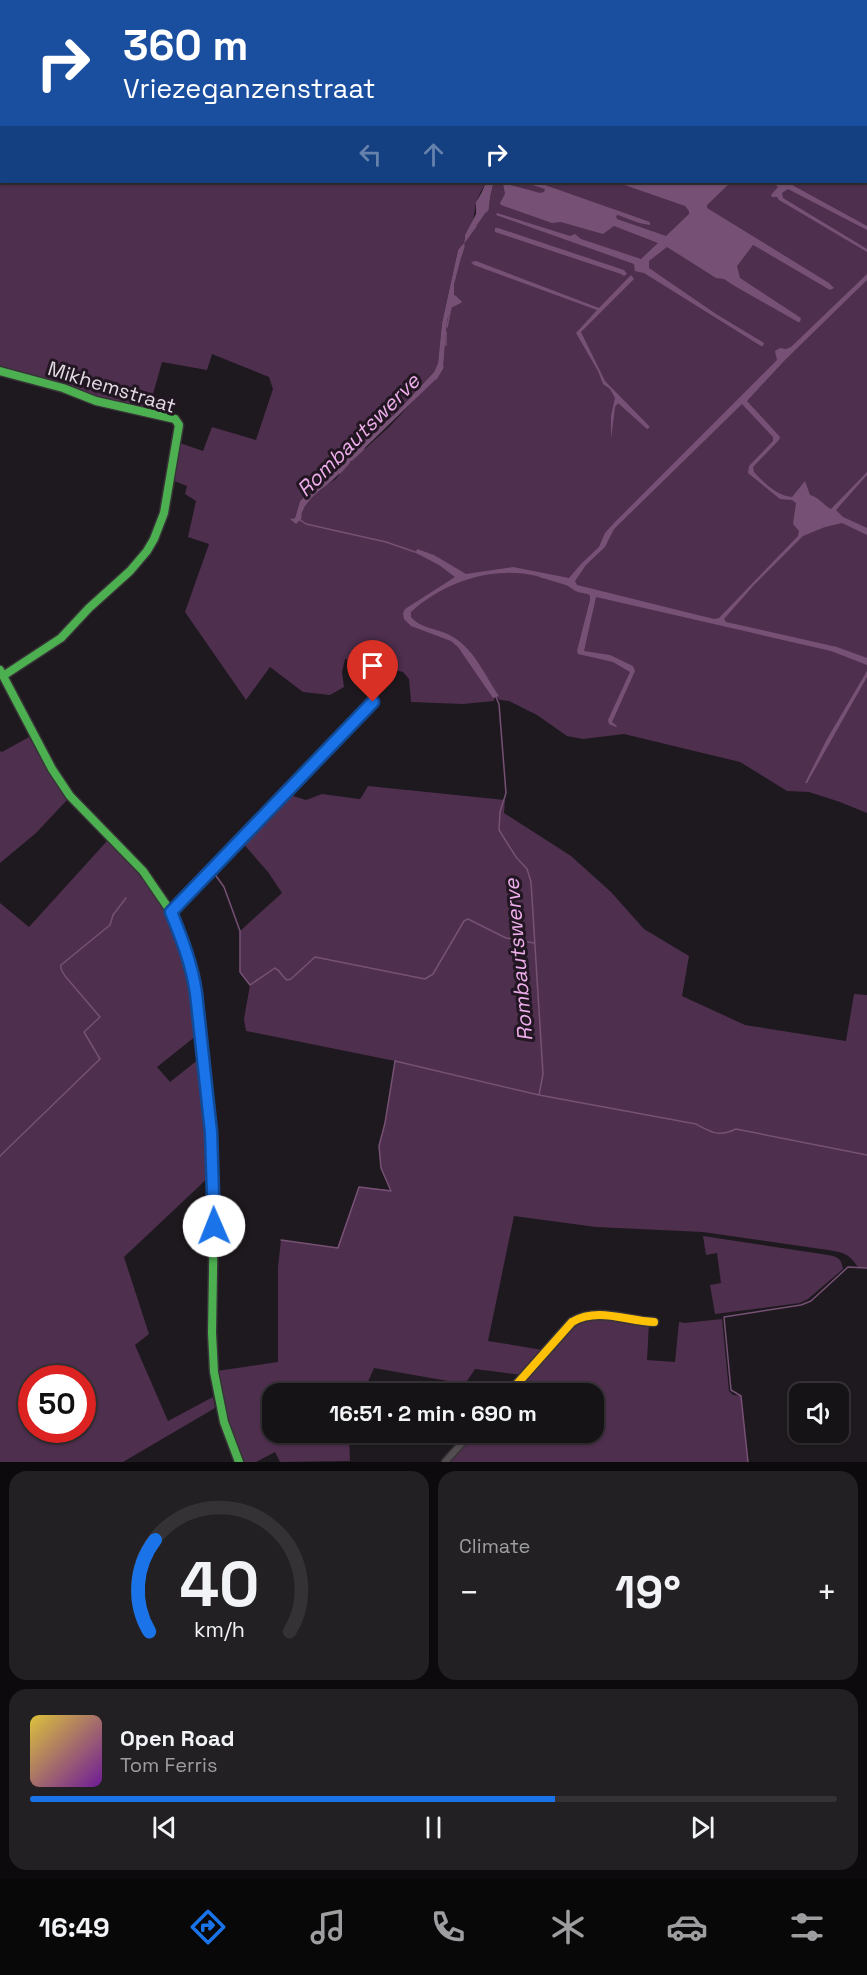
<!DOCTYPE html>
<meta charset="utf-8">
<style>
:root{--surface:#161316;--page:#232023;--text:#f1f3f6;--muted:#9e9ea1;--line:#353235;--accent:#1a73e8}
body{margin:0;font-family:"Space Grotesk",sans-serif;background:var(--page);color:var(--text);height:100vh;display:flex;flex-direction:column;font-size:22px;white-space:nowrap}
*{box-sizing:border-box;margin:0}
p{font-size:20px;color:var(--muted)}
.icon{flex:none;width:33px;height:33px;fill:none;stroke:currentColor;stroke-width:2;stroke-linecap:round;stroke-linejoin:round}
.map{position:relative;height:1462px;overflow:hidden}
.sheet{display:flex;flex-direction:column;gap:9px;padding:9px;background:#0c0a0c;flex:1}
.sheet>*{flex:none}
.hud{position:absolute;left:0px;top:0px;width:867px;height:183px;box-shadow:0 2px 4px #0004,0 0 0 2px var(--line);background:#1a4fa0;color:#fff;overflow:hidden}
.buttons{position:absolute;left:789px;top:1383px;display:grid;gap:12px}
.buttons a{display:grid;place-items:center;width:60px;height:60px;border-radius:12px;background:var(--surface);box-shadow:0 2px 4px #0004,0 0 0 2px var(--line);font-size:30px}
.speed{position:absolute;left:18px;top:1365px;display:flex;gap:12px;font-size:30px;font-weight:700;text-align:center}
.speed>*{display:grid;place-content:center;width:78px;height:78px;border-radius:50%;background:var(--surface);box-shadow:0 2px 4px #0004,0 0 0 2px var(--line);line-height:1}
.speed .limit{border:9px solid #d22;background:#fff;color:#111}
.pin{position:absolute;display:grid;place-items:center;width:51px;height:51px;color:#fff;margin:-62px -26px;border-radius:50% 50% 50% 0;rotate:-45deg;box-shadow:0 0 6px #0007}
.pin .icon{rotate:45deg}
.me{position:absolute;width:66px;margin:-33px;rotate:359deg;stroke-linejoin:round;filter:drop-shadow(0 0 4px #0008)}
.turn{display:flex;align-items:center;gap:21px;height:126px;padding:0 24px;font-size:27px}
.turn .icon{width:78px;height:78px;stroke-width:2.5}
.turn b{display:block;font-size:42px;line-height:51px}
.lanes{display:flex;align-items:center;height:57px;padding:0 24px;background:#0003;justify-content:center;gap:30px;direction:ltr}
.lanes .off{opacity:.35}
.big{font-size:45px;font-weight:700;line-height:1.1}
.sheet .widget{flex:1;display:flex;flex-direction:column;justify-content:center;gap:9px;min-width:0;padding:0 21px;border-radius:18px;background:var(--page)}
.sheet .dial{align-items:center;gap:0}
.dial svg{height:156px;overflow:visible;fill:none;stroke:var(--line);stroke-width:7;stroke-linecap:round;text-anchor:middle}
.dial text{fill:var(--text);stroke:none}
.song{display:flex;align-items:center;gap:18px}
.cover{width:72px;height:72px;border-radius:9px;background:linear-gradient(135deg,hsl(50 70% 55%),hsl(280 70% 35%))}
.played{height:6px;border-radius:3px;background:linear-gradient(90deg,var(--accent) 65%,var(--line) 65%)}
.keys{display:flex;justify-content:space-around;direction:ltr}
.heat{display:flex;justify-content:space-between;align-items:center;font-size:33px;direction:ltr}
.sheet .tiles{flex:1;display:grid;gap:9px;grid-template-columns:1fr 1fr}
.widget:last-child{grid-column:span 2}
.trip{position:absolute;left:262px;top:1383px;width:342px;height:60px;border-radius:18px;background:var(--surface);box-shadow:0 2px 4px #0004,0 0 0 2px var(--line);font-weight:700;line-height:60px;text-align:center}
.dock{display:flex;height:96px;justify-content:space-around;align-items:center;background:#090809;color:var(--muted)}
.dock .icon{width:42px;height:42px}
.dock .selected{color:var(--accent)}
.dock b{font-size:27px;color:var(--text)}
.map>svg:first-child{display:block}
</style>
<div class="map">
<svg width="867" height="1462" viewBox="0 0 867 1462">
<rect width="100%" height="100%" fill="#1e191e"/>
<path fill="#4e2f4e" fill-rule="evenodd" d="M107 0H571L572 1 107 2Z
M579 0H867V129H866V2H580Z
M0 99H2V182H486C483 189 477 197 476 204 474 212 475 216 471 224L488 209 493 182H866V151L867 152V813L840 802 809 792 787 791 740 762 624 734 583 739 567 736 537 715 509 701 500 700 495 696 494 701 463 704 411 702 409 679 403 672 345 659 342 672 344 687 330 695 303 692 270 667 246 700 185 612 209 544 188 537 196 501 185 494 187 486 172 480 177 442 203 451 212 427 256 440 273 389 269 377 212 354 207 370 162 362 148 412 0 370ZM458 250 460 260 454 285V295L447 321 443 369 390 426 343 469 336 479 325 485 308 500 302 513 300 520 291 519 295 518 300 501 332 470 352 454 375 429 394 415 434 372 438 363 442 323Z
M29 737 48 771 68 799 36 833 0 863V751L2 752Z
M368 786 505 800 504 813 571 856 611 892 644 929 689 956 682 996 745 1025 846 1041 854 994 867 995V1268L858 1267C848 1253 845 1253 828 1250L703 1232 596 1227 514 1216 488 1341 543 1350 522 1375 475 1369 465 1384 374 1368 363 1393 273 1394V1432L349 1433 350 1461 280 1462 275 1452 256 1462H244L226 1421 217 1371 278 1362V1267L281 1240 337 1248 359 1187 391 1190 381 1168 379 1146 385 1123 395 1061 246 1031 244 1019 250 985 240 972V931L282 893 268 872 241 841 284 796H293L306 800 322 794 359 799 361 798Z
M107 841C147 878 179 922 189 976 193 996 194 1016 196 1036L157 1067 170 1082 199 1059 210 1176 124 1257 149 1334 135 1345 168 1421 213 1397 215 1408 123 1462H0V903L29 927ZM32 1378H82V1430H32Z
M703 1236 828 1255C838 1257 841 1258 843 1269L808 1299 800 1303 715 1314 710 1285 721 1283 717 1253 706 1255Z
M586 1316 649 1323 647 1360 675 1362 679 1322 685 1323 722 1319 729 1391 733 1395 741 1396 748 1462H449L476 1433 594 1432V1394L513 1393 574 1324Z"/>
<path fill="#765175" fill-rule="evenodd" d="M486 182H493L488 209 465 242 454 285V295L461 302 451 307 447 321 443 369 435 380 343 469C329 488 305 494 300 520L296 524 290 519 295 518 300 501 332 470 352 454 375 429 394 415 434 372 438 363 442 323 458 250 465 242V235L476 214V202L482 192Z
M523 182H545L542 184 650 222V225L639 223 618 215 616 216 617 219 666 236 689 214V211L685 206 616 182H715L718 184 723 182H731L707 205V208L829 283 834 288 830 290 755 246 753 245 737 266 740 278 801 318 800 322H798L733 285 724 279 716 278 667 247 649 261V268L716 314 764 343 763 346H761L644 273 635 271 634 264 496 215 497 213 570 236 575 234 581 239 641 259 658 243 614 226 603 234 561 222 552 223 501 205 500 203 505 194 503 183 540 193 544 192 545 189Z
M772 182H789L794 186 867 226V230L788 189 782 193 783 198 867 249V252L779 200 777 197H772L771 195 778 187Z
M498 228 624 270 627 274 624 276 621 274 495 232V228Z
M476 261 599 308 631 275 634 279 581 332 605 381 650 427 647 429 618 403 615 407 611 439V416L615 398 610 389 603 384 598 371 576 333 597 310 474 265 471 262Z
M867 274V280L784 361 747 401 780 437 779 440 753 467 754 472C764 483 777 496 792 497L805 481 810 495C819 497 823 505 831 509L867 472V475L836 510 843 517 867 528V535L842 523 825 527 803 536 754 585 724 619 726 622 837 647 867 658V665L831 651 596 597 584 651 610 655 633 666 635 671 612 722 617 726 616 727 609 724 608 720 630 672 613 662 578 654 577 651 590 600V596L588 594C576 592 577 592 568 586 565 584 541 578 537 576 494 565 443 582 411 612V617C422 630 440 628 453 637 475 650 485 676 499 696L493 698 458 647 451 641 411 626 404 619 403 613 405 609 455 577 439 565 418 554 416 552 417 549 434 555 466 574 513 567 569 578 582 563 599 547 605 533 614 523 777 360 775 351 780 348 786 349 791 347ZM742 404 773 437V441L749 466 748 473 780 499 792 500 796 503 793 524 799 531 798 536 719 618 714 619 577 585 575 581 586 565 605 547 614 529Z
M867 671V677L807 783H805L827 739Z"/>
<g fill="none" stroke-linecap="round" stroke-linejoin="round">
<path stroke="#765175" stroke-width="1.5" d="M490 192 493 182
M486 212 488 209 489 196
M465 241 476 226
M461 256 464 246
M447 327 451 307 461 302 455 296
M446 345V332
M436 379 443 367
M352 460 364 449
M340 473 349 463
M301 515 300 520 306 524 386 542 418 553
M496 697 499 704 506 793 500 812 499 830 516 857 527 869 531 882 543 1074 539 1095
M214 873 224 887 240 931V972L250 985 275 968C281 971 282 977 287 980L291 979 315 957 425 979 433 974 464 921 468 919 506 938 534 943
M0 1156 100 1059 84 1032 100 1017 65 976 61 969V965L110 925 113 915 126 898
M281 1240 338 1248 359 1187 391 1191 381 1168 379 1146 385 1123 395 1061 539 1095 696 1124C712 1133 719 1137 736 1129L867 1155
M748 1462 741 1396 731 1390 724 1317 801 1305 811 1301 848 1267 867 1268"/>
<g stroke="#373437" stroke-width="9">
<path id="street" d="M445 1462 472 1432"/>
</g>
<g stroke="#373437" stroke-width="11">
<path id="fast" d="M0 371 63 388 96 401 175 419 179 425 164 513 154 539 147 551 130 571 89 608 61 638 3 676
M0 670 52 769 70 796 143 871 171 912 193 973 198 1013
M171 912 373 702
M214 1209 212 1333 214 1372 224 1422 239 1462"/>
</g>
<g stroke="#373437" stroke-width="11">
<path id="slow" d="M198 1013C205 1078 214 1143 214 1209
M508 1394 572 1322C598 1307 626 1321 654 1322"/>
</g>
<use href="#street" stroke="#534d52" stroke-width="6"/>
<use href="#fast" stroke="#4caf50" stroke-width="8"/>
<use href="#slow" stroke="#ffc107" stroke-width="8"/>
</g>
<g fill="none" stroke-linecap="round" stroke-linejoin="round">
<g stroke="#114b97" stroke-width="15">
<path id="route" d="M214 1226 211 1132 196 993C192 965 182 939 171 912L373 702"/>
</g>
<use href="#route" stroke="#1a73e8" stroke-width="10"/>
</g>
<g text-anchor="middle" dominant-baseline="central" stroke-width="6" stroke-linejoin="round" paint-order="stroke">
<g font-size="20" fill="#e2dae2" stroke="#211621">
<text transform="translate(112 387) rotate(17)">Mikhemstraat</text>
</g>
<g font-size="21" font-style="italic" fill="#eeaeeb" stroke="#211621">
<text transform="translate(358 435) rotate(-45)">Rombautswerve</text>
<text transform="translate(518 960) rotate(-95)">Rombautswerve</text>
</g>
</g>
</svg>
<div class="buttons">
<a><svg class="icon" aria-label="sound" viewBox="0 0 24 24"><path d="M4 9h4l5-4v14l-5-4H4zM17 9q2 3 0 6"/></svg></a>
</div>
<div class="speed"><div class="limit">50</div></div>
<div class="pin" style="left:373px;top:702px;background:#d93025"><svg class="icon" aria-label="arrive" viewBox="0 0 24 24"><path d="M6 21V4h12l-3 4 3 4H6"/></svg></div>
<svg class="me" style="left:214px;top:1226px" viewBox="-20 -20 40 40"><circle r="19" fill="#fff"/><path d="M0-13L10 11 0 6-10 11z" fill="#1a73e8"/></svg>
<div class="trip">16:51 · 2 min · 690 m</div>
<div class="hud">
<div class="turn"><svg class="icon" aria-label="right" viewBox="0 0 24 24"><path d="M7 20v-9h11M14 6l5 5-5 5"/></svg><div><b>360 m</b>Vriezeganzenstraat</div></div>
<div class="lanes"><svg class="icon off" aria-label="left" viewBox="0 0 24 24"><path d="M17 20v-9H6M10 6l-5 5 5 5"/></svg><svg class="icon off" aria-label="ahead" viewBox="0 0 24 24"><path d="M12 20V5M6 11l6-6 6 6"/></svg><svg class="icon" aria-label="right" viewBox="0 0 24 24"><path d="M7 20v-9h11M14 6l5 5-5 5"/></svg></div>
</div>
</div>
<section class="sheet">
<div class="tiles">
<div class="widget dial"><svg viewBox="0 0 100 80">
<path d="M14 69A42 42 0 1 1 86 69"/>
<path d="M14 69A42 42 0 0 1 17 22" stroke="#1a73e8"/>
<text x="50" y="56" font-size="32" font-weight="700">40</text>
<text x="50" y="72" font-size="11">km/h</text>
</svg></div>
<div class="widget"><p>Climate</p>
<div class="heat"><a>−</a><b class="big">19°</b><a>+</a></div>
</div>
<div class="widget">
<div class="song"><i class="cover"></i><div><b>Open Road</b><p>Tom Ferris</p></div></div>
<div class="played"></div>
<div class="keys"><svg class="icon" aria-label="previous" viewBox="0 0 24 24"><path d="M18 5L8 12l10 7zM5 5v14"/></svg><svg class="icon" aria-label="pause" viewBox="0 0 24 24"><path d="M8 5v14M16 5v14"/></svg><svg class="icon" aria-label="next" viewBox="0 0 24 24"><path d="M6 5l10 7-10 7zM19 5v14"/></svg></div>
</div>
</div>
</section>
<nav class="dock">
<b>16:49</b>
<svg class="icon selected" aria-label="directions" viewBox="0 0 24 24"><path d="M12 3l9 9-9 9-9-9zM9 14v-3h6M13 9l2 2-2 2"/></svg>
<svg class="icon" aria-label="music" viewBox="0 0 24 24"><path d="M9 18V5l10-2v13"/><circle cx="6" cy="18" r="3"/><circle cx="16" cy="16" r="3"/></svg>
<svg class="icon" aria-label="phone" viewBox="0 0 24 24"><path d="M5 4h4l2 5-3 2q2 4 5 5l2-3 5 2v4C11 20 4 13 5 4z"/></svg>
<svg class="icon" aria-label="climate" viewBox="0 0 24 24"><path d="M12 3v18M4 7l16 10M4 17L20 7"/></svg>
<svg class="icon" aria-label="car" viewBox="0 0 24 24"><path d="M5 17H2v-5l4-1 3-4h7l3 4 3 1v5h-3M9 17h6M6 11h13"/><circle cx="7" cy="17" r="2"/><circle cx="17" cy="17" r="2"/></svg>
<svg class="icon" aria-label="filters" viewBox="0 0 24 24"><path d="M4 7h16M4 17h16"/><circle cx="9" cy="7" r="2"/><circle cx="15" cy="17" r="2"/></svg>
</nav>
